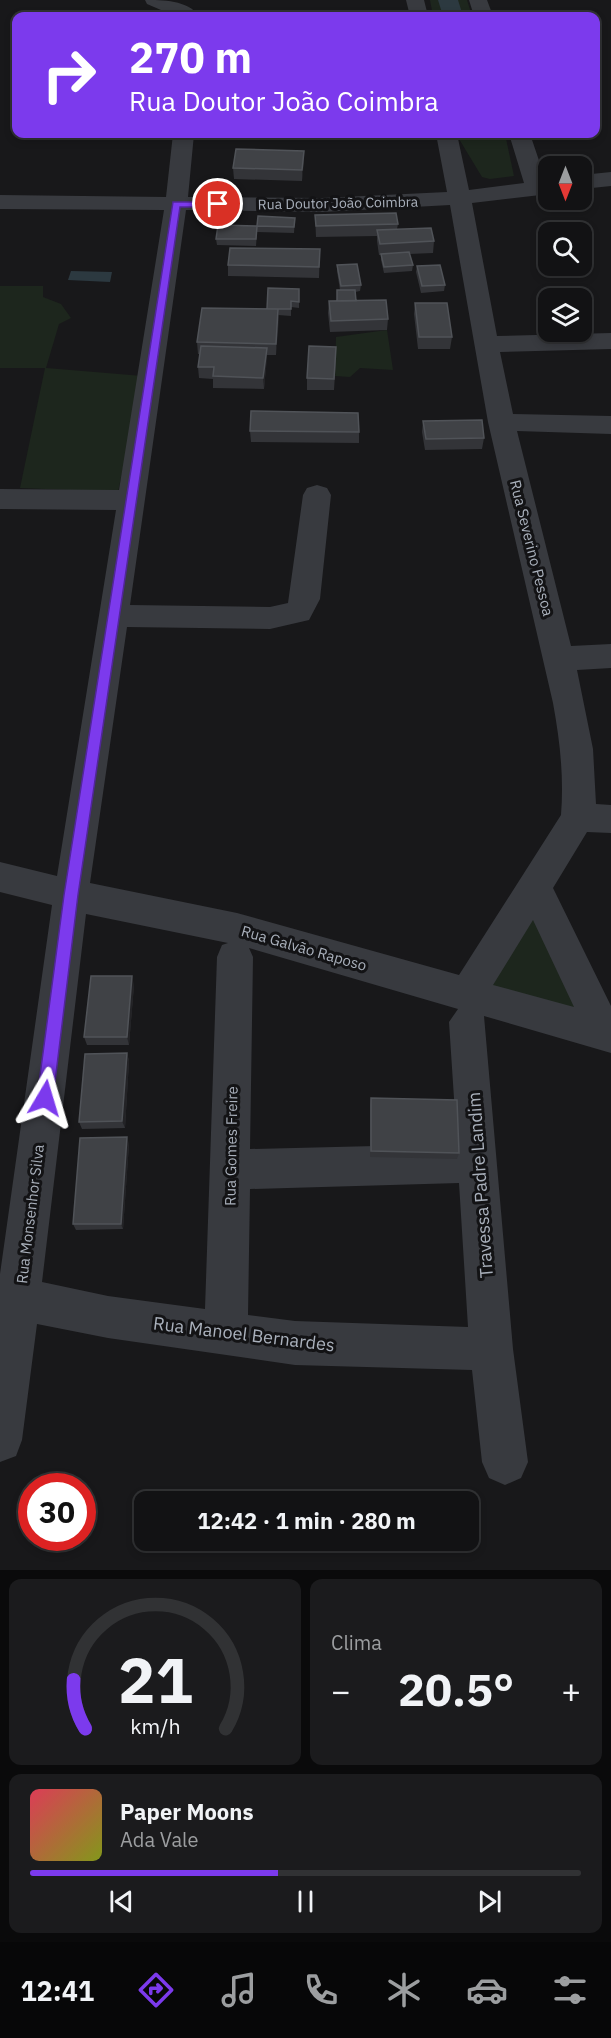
<!DOCTYPE html>
<html lang="pt">
<meta charset="utf-8">
<style>
:root{--surface:#121214;--page:#1b1b1d;--text:#f1f3f6;--muted:#9c9ea0;--line:#313234;--accent:#7c3aed}
body{margin:0;font-family:"IBM Plex Sans",sans-serif;background:var(--page);color:var(--text);height:100vh;display:flex;flex-direction:column;font-size:22px;white-space:nowrap}
*{box-sizing:border-box;margin:0}
p{font-size:20px;color:var(--muted)}
.icon{flex:none;width:33px;height:33px;fill:none;stroke:currentColor;stroke-width:2;stroke-linecap:round;stroke-linejoin:round}
.map{position:relative;height:1570px;overflow:hidden}
.details{display:flex;flex-direction:column;gap:9px;padding:9px;background:#0a0a0b;flex:1}
.details>*{flex:none}
.banner{position:absolute;left:12px;top:12px;width:588px;height:126px;border-radius:12px;box-shadow:0 3px 9px #0003,0 0 0 2px var(--line);background:#7c3aed;color:#fff;overflow:hidden}
.needle{width:39px;rotate:180deg}
.tools{position:absolute;left:538px;top:156px;display:grid;gap:12px}
.tools a{display:grid;place-items:center;width:54px;height:54px;border-radius:12px;background:var(--surface);box-shadow:0 3px 9px #0003,0 0 0 2px var(--line);font-size:30px}
.speed{position:absolute;left:18px;top:1473px;display:flex;gap:12px;font-size:30px;font-weight:700;text-align:center}
.speed>*{display:grid;place-content:center;width:78px;height:78px;border-radius:50%;background:var(--surface);box-shadow:0 3px 9px #0003,0 0 0 2px var(--line);line-height:1}
.speed .limit{border:9px solid #d22;background:#fff;color:#111}
.pin{position:absolute;display:grid;place-items:center;width:51px;height:51px;color:#fff;margin:-26px;border:3px solid #fff;border-radius:50%;box-shadow:0 2px 6px #0007}
.me{position:absolute;width:66px;margin:-33px;rotate:7deg;stroke-linejoin:round;filter:drop-shadow(0 0 4px #0008)}
.turn{display:flex;align-items:center;gap:21px;height:126px;padding:0 18px;font-size:27px}
.turn .icon{width:78px;height:78px;stroke-width:2.5}
.turn b{display:block;font-size:42px;line-height:51px}
.big{font-size:45px;font-weight:800;line-height:1.1}
.details .tile{flex:1;display:flex;flex-direction:column;justify-content:center;gap:9px;min-width:0;padding:0 21px;border-radius:12px;background:var(--page)}
.details .dial{align-items:center;gap:0}
.dial svg{height:156px;overflow:visible;fill:none;stroke:var(--line);stroke-width:7;stroke-linecap:round;text-anchor:middle}
.dial text{fill:var(--text);stroke:none}
.song{display:flex;align-items:center;gap:18px}
.cover{width:72px;height:72px;border-radius:9px;background:linear-gradient(135deg,hsl(350 70% 55%),hsl(70 70% 35%))}
.played{height:6px;border-radius:3px;background:linear-gradient(90deg,var(--accent) 45%,var(--line) 45%)}
.keys{display:flex;justify-content:space-around;direction:ltr}
.heat{display:flex;justify-content:space-between;align-items:center;font-size:33px;direction:ltr}
.details .tiles{flex:1;display:grid;gap:9px;grid-template-columns:1fr 1fr}
.tile:last-child{grid-column:span 2}
.trip{position:absolute;left:134px;top:1491px;width:345px;height:60px;border-radius:12px;background:var(--surface);box-shadow:0 3px 9px #0003,0 0 0 2px var(--line);font-weight:800;line-height:60px;text-align:center}
.tab-bar{display:flex;height:96px;justify-content:space-around;align-items:center;background:#070708;color:var(--muted)}
.tab-bar .icon{width:42px;height:42px}
.tab-bar .on{color:var(--accent)}
.tab-bar b{font-size:27px;color:var(--text)}
.map>svg:first-child{display:block}
</style>
<div class="map">
<svg width="611" height="1570" viewBox="0 0 611 1570">
<rect width="100%" height="100%" fill="#18181a"/>
<path fill="#1d261d" d="M430 0H467L472 16H433Z
M456 134H505L514 176 490 179 482 177Z
M0 286H43V297L61 304 71 318 59 324 46 368 142 376 118 492 20 488 45 368H0Z
M387 330 393 370 360 368 350 377 335 376 336 337Z
M536 908 583 1018 482 990Z"/>
<path fill="#2c3940" d="M71 271 112 272 110 282 68 280Z"/>
<g fill="none" stroke-linecap="round" stroke-linejoin="round">
<path fill="#2c3940" fill-rule="evenodd" d="M438 0H458L463 16H443Z"/>
<path fill="#383a3f" fill-rule="evenodd" d="M145 0C162 0 188 0 199 16H175L147 4Z
M406 0H424L428 16H410Z
M469 0H487L493 16H474Z
M173 134H194L188 197 322 198 447 192 436 134H457L469 190 524 183 509 134H530L546 181 549 180V194L472 203 497 336 611 333V349L500 352 513 414 611 416V434L517 431 571 646 611 644V668L577 670 593 749 596 804 611 805V833L587 832 553 888 611 1006V1053L484 1016 513 1349 528 1462 521 1478 505 1485 489 1478 482 1462 472 1370 295 1365 108 1338 37 1324 22 1440 16 1456 0 1462V1274L52 905 0 892V862L57 876 116 510 0 509V489L119 490 164 210 0 209V195L166 197ZM450 205 488 422 553 703C560 741 564 777 561 815L459 975 237 913 90 883 127 627 270 629 309 620 320 599 331 495 327 488 317 485 307 488 303 495 288 603 270 607 130 605 186 210 322 212ZM86 914 228 943 222 945 217 957 205 1309 108 1296 42 1282ZM533 920 574 1007 493 985ZM249 948 458 1009 449 1022 457 1144 250 1149 253 957ZM459 1183 468 1327 295 1321 248 1315 250 1189Z
M611 172V186L582 189V175Z"/>
</g>
<path fill="#333438" d="M304 151 302 181 234 179 233 168Z
M315 215 398 224 397 229 434 241 433 253 409 254 413 265 412 271 384 273 381 260V255H379L377 241V236L316 237Z
M295 218 294 233 257 232 256 246 217 245 216 239 257 226Z
M320 249 319 278 228 276V265Z
M337 265 361 285 360 291 355 292 356 301 388 319 387 330 330 332 328 313 329 301H337L340 290 337 271Z
M417 266 445 285 444 291 421 293 416 272Z
M299 289V308L291 307V316L278 315 276 355H267L264 389 213 388V379L199 378 198 367 200 354H198L197 342 267 309Z
M415 303 452 337 450 349H418L414 314Z
M336 358 334 390H307V378Z
M423 421 484 438 482 449 425 450 422 432Z
M250 431 359 432V443L251 442Z
M134 985 129 1045H87L84 1037Z
M127 1053 129 1061 125 1128 82 1129 79 1122Z
M371 1098 459 1153 457 1159 370 1157V1105Z
M129 1144 123 1229 76 1230 73 1224Z"/>
<path fill="#232326" d="M304 151V163L302 181V170Z
M278 309 279 321 276 355V344Z
M267 348V359L264 389 263 378Z
M132 976 134 985 129 1045 127 1037Z
M127 1053 129 1061 125 1128 122 1121Z
M127 1137 129 1144 123 1229 121 1224Z"/>
<path fill="#404246" stroke="#505358" stroke-width="1.5" d="M236 149 304 151 302 170 233 168Z
M396 213 398 224 316 226 315 215Z
M258 216 295 218 294 227 257 226 256 239H216L218 225 257 226Z
M431 228 434 241 380 244 377 230Z
M230 248 320 249 319 267 228 265Z
M409 252 413 265 384 267 381 254Z
M357 264 361 285 341 286 337 265Z
M440 265 445 285 422 286 417 266Z
M268 288 299 289V302L291 301V309H267Z
M337 290H355L356 301H337Z
M386 300 388 319 331 321 329 301Z
M415 303H447L452 337H419Z
M202 308 278 309 276 344 197 342Z
M201 346 267 348 263 378 213 376 214 367H198Z
M309 346 336 347 334 379 307 378Z
M251 411 358 413 359 432 250 431Z
M482 420 484 438 426 439 423 421Z
M91 976H132L127 1037H84Z
M127 1053 122 1121 79 1122 85 1054Z
M371 1098 457 1100 459 1153 371 1151Z
M127 1137 121 1224H73L80 1138Z"/>
<path fill="#7c3aed" stroke="#51269a" stroke-width="1.5" d="M173 202H218L222 204 218 207H180L78 895 53 1098 51 1103 45 1105 40 1103 37 1098 64 895Z"/>
<g text-anchor="middle" dominant-baseline="central" stroke-width="6" stroke-linejoin="round" paint-order="stroke">
<g font-size="14" fill="#a9b0bb" stroke="#131315">
<text transform="translate(338 203) rotate(-1)">Rua Doutor João Coimbra</text>
</g>
<g font-size="15" fill="#a9b0bb" stroke="#131315">
<text transform="translate(532 548) rotate(76)">Rua Severino Pessoa</text>
<text transform="translate(304 948) rotate(16)">Rua Galvão Raposo</text>
<text transform="translate(231 1146) rotate(-89)">Rua Gomes Freire</text>
<text transform="translate(30 1214) rotate(-83)">Rua Monsenhor Silva</text>
</g>
<g font-size="18" fill="#a9b0bb" stroke="#131315">
<text transform="translate(480 1185) rotate(-94)">Travessa Padre Landim</text>
<text transform="translate(244 1334) rotate(7)">Rua Manoel Bernardes</text>
</g>
</g>
</svg>
<div class="tools">
<a><svg class="needle" viewBox="-14 -14 28 28"><path d="M0-13l5 13h-10z" fill="#e53935"/><path d="M0 13l5-13h-10z" fill="#9c9ea0"/></svg></a>
<a><svg class="icon" aria-label="search" viewBox="0 0 24 24"><circle cx="10" cy="10" r="6"/><path d="M15 15l6 6"/></svg></a>
<a><svg class="icon" aria-label="layers" viewBox="0 0 24 24"><path d="M12 4l9 5-9 5-9-5zM3 14l9 5 9-5"/></svg></a>
</div>
<div class="speed"><div class="limit">30</div></div>
<div class="pin" style="left:218px;top:204px;background:#d93025"><svg class="icon" aria-label="arrive" viewBox="0 0 24 24"><path d="M6 21V4h12l-3 4 3 4H6"/></svg></div>
<svg class="me" style="left:45px;top:1098px" viewBox="-20 -20 40 40"><path d="M0-17L14 15 0 8-14 15z" fill="#7c3aed" stroke="#fff" stroke-width="4"/></svg>
<div class="trip">12:42 · 1 min · 280 m</div>
<div class="banner">
<div class="turn"><svg class="icon" aria-label="right" viewBox="0 0 24 24"><path d="M7 20v-9h11M14 6l5 5-5 5"/></svg><div><b>270 m</b>Rua Doutor João Coimbra</div></div>
</div>
</div>
<section class="details">
<div class="tiles">
<div class="tile dial"><svg viewBox="0 0 100 80">
<path d="M14 69A42 42 0 1 1 86 69"/>
<path d="M14 69A42 42 0 0 1 8 44" stroke="#7c3aed"/>
<text x="50" y="56" font-size="32" font-weight="700">21</text>
<text x="50" y="72" font-size="11">km/h</text>
</svg></div>
<div class="tile"><p>Clima</p>
<div class="heat"><a>−</a><b class="big">20.5°</b><a>+</a></div>
</div>
<div class="tile">
<div class="song"><i class="cover"></i><div><b>Paper Moons</b><p>Ada Vale</p></div></div>
<div class="played"></div>
<div class="keys"><svg class="icon" aria-label="previous" viewBox="0 0 24 24"><path d="M18 5L8 12l10 7zM5 5v14"/></svg><svg class="icon" aria-label="pause" viewBox="0 0 24 24"><path d="M8 5v14M16 5v14"/></svg><svg class="icon" aria-label="next" viewBox="0 0 24 24"><path d="M6 5l10 7-10 7zM19 5v14"/></svg></div>
</div>
</div>
</section>
<nav class="tab-bar">
<b>12:41</b>
<svg class="icon on" aria-label="directions" viewBox="0 0 24 24"><path d="M12 3l9 9-9 9-9-9zM9 14v-3h6M13 9l2 2-2 2"/></svg>
<svg class="icon" aria-label="music" viewBox="0 0 24 24"><path d="M9 18V5l10-2v13"/><circle cx="6" cy="18" r="3"/><circle cx="16" cy="16" r="3"/></svg>
<svg class="icon" aria-label="phone" viewBox="0 0 24 24"><path d="M5 4h4l2 5-3 2q2 4 5 5l2-3 5 2v4C11 20 4 13 5 4z"/></svg>
<svg class="icon" aria-label="climate" viewBox="0 0 24 24"><path d="M12 3v18M4 7l16 10M4 17L20 7"/></svg>
<svg class="icon" aria-label="car" viewBox="0 0 24 24"><path d="M5 17H2v-5l4-1 3-4h7l3 4 3 1v5h-3M9 17h6M6 11h13"/><circle cx="7" cy="17" r="2"/><circle cx="17" cy="17" r="2"/></svg>
<svg class="icon" aria-label="filters" viewBox="0 0 24 24"><path d="M4 7h16M4 17h16"/><circle cx="9" cy="7" r="2"/><circle cx="15" cy="17" r="2"/></svg>
</nav>
